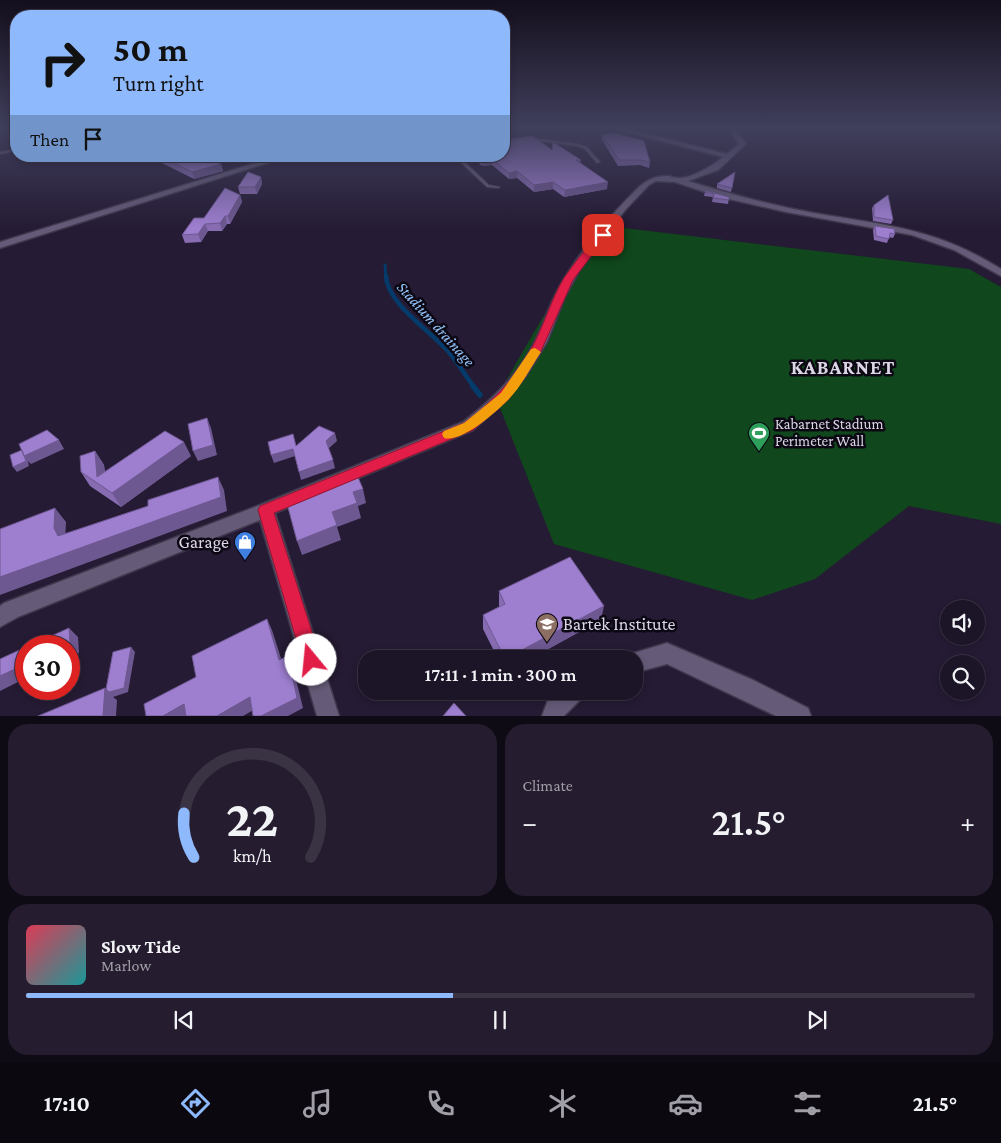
<!DOCTYPE html>
<meta charset="utf-8">
<style>
:root{--surface:#1c1427;--page:#251d2f;--text:#f1f3f6;--muted:#a09ea7;--line:#3a3344;--accent:#8eb9fd}
body{margin:0;font-family:"Crimson Pro",serif;background:var(--page);color:var(--text);height:100vh;display:flex;flex-direction:column;font-size:19px;white-space:nowrap}
*{box-sizing:border-box;margin:0}
p{font-size:16px;color:var(--muted)}
.icon{flex:none;width:28px;height:28px;fill:none;stroke:currentColor;stroke-width:2;stroke-linecap:round;stroke-linejoin:round}
.map{position:relative;height:716px;overflow:hidden}
.sheet{display:flex;flex-direction:column;gap:8px;padding:8px;background:#0f0b15;flex:1}
.sheet>*{flex:none}
.top-card{position:absolute;left:10px;top:10px;width:500px;height:152px;border-radius:20px;box-shadow:0 2px 8px #0003,0 0 0 1px var(--line);background:#8eb9fd;color:#111;overflow:hidden}
.buttons{position:absolute;left:940px;top:600px;display:grid;gap:10px}
.buttons a{display:grid;place-items:center;width:45px;height:45px;border-radius:50%;background:var(--surface);box-shadow:0 2px 8px #0003,0 0 0 1px var(--line);font-size:25px}
.speed{position:absolute;left:15px;top:635px;display:flex;gap:10px;font-size:25px;font-weight:700;text-align:center}
.speed>*{display:grid;place-content:center;width:65px;height:65px;border-radius:50%;background:var(--surface);box-shadow:0 2px 8px #0003,0 0 0 1px var(--line);line-height:1}
.speed .limit{border:8px solid #d22;background:#fff;color:#111}
.pin{position:absolute;display:grid;place-items:center;width:42px;height:42px;color:#fff;margin:-21px;border-radius:10px;box-shadow:0 2px 8px #0006}
.me{position:absolute;width:55px;margin:-28px;rotate:343deg;stroke-linejoin:round;filter:drop-shadow(0 0 4px #0008)}
.turn{display:flex;align-items:center;gap:18px;height:105px;padding:0 20px;font-size:22px}
.turn .icon{width:65px;height:65px;stroke-width:2.5}
.turn b{display:block;font-size:35px;line-height:42px}
.then{display:flex;align-items:center;height:48px;padding:0 20px;background:#0003;gap:10px;font-size:19px}
.big{font-size:38px;font-weight:600;line-height:1.1}
.sheet .tile{flex:1;display:flex;flex-direction:column;justify-content:center;gap:8px;min-width:0;padding:0 18px;border-radius:20px;background:var(--page)}
.sheet .dial{align-items:center;gap:0}
.dial svg{height:130px;overflow:visible;fill:none;stroke:var(--line);stroke-width:7;stroke-linecap:round;text-anchor:middle}
.dial text{fill:var(--text);stroke:none}
.song{display:flex;align-items:center;gap:15px}
.cover{width:60px;height:60px;border-radius:8px;background:linear-gradient(135deg,hsl(350 70% 55%),hsl(180 70% 35%))}
.played{height:5px;border-radius:2px;background:linear-gradient(90deg,var(--accent) 45%,var(--line) 45%)}
.keys{display:flex;justify-content:space-around;direction:ltr}
.heat{display:flex;justify-content:space-between;align-items:center;font-size:28px;direction:ltr}
.sheet .tiles{flex:1;display:grid;gap:8px;grid-template-columns:1fr 1fr}
.tile:last-child{grid-column:span 2}
.trip{position:absolute;left:358px;top:650px;width:285px;height:50px;border-radius:20px;background:var(--surface);box-shadow:0 2px 8px #0003,0 0 0 1px var(--line);font-weight:600;line-height:50px;text-align:center}
.tab-bar{display:flex;height:80px;justify-content:space-around;align-items:center;background:#0b0810;color:var(--muted)}
.tab-bar .icon{width:35px;height:35px}
.tab-bar .on{color:var(--accent)}
.tab-bar b{font-size:22px;color:var(--text)}
.map>svg:first-child{display:block}
</style>
<div class="map">
<svg width="1001" height="716" viewBox="0 0 1001 716">
<rect width="100%" height="100%" fill="#251b34"/>
<path fill="#10471c" d="M607 226 969 269 1001 287V524L909 506 815 579 752 600 554 544 496 398 541 320Z"/>
<g fill="none" stroke-linecap="round" stroke-linejoin="round">
<path stroke="#043b6b" stroke-width="3" d="M385 265 386 278"/>
<path stroke="#043b6b" stroke-width="4.5" d="M386 276C387 303 429 330 447 350 457 361 465 375 474 387"/>
<path stroke="#043b6b" stroke-width="5.5" d="M473 386 480 395"/>
<g stroke="#3f374c" stroke-width="2">
<path id="service" d="M525 137 578 144 587 147 600 162 597 163 585 149 576 146 526 139Z
M16 149V151L0 154V152Z
M284 156H341L339 157Z
M454 156H458L489 185 500 187 498 188 487 187Z"/>
</g>
<g stroke="#3f374c" stroke-width="3">
<path id="minor" d="M612 128H623L727 154 739 144 728 128H734L746 144 745 145 718 170 688 181C730 194 771 205 814 213 884 225 934 228 996 266L1001 269V276L954 250 912 235 786 212 720 197 675 182 656 181 649 185 626 209 579 271 565 297 547 342 526 376 502 404 473 430 275 513 339 716H317L260 520 18 617 0 627V606L4 603 260 505 463 422C492 400 519 374 535 341 545 320 552 298 564 279 583 248 607 219 633 193 643 182 653 175 669 176 672 177 676 178 680 178 692 178 714 165 723 157Z
M278 156H289L0 248V242Z
M667 643 753 680 808 708 811 716H776L667 664 634 673V659H625L627 655Z
M556 691H584L581 699 564 716H542L549 697Z"/>
</g>
<use href="#service" fill="#655b78" fill-rule="evenodd"/>
<use href="#minor" fill="#655b78" fill-rule="evenodd"/>
</g>
<path fill="#876cb2" d="M602 135 650 162 649 168 640 165 618 166 602 140Z
M552 150 581 160 580 163 607 189 564 197 553 189 534 192 517 178 509 179 492 165 482 166 472 156H504Z
M158 156H201L221 164 223 171 194 179 160 162Z
M735 172 731 192 717 188V184Z
M261 177 262 184 257 194H240L238 187Z
M707 191 729 197 728 204 712 202 713 197 704 196 705 192Z
M240 195 242 202 230 224H227L222 231H208L201 242 185 243 182 235 204 218Z
M874 205 893 220 891 224 873 221 872 208Z
M875 226 895 234 893 238 889 237 887 243 874 240 873 230Z
M95 451 104 465 105 472 191 456 121 507 90 486 81 472Z
M499 591 601 620 530 659H498L483 629V615L499 607Z"/>
<path fill="#6e5891" d="M492 159V165L482 166V160Z
M221 164 223 171 194 179 192 172Z
M517 171V178L509 179V173Z
M261 177 262 184 257 194 255 187Z
M553 182V189L534 192V185Z
M608 182 607 189 564 197 565 190Z
M240 195 242 202 230 224 228 216Z
M225 216 227 224 222 231 220 223Z
M205 224 208 231 201 242 198 234Z
M207 418 211 428 217 455 198 461 193 451Z
M335 433 337 441 328 449 326 441Z
M59 440 64 449 31 464 28 461 29 466 17 472 13 467 23 450Z
M184 442 191 456 121 507 112 493Z
M293 449 295 456 274 463 271 455Z
M95 451 104 465 106 490 97 477Z
M333 460 335 468 301 480 299 472Z
M218 477 224 490 227 511 0 595V577Z
M363 489 366 503 358 506 361 518 337 527 341 540 302 555 297 541 332 512 353 492Z
M55 508 66 522 65 542 58 536 54 528Z
M604 606 601 620 530 659H505Z
M267 619 272 630 285 671 279 660Z
M69 628 78 637 79 653 69 658V646H65Z
M131 647 135 652 128 692 113 697 117 700 116 716H103L105 688 109 692Z
M288 656 293 667 303 708 288 716H261Z
M26 664V678L0 691V676Z
M250 697 257 708 243 716H217Z
M184 704 191 716H163Z"/>
<path fill="#9d7ecf" stroke="#6e5891" d="M614 133 644 141 650 162 641 160H619L602 135Z
M533 136 552 150 553 142 581 160H576L608 182 565 190 553 182 534 185 517 171 509 173 492 159 482 160 478 156H504V140Z
M160 156H201L221 164 192 172Z
M248 172 261 177 255 187H238Z
M735 172 732 188 717 184Z
M225 188 240 195 228 216H225L220 223 205 224 198 234 182 235 194 218H204Z
M707 191 729 197V200L713 198 714 194 705 192Z
M888 195 893 220 874 217V205Z
M875 226 894 229 895 234 890 233 889 239 876 236Z
M207 418 213 445 193 451 188 424Z
M319 426 335 433 326 441 333 460 299 472 293 449 271 455 268 442 293 434 296 446Z
M47 430 59 440 24 456 19 444Z
M165 431 184 442 112 493 81 472 80 456 95 451 97 477Z
M22 450 26 461 13 467 10 455Z
M357 475 363 489 353 492 357 503 332 512 337 525 297 541 286 500Z
M218 477 221 497 0 577V529L55 508 54 528 58 536 148 506V500Z
M570 557 604 606 505 659 483 615 505 604 499 591Z
M267 619 279 660 288 656 297 698 261 716H253L250 697 217 716H186L184 704 163 716H146L144 704 196 677 192 656Z
M69 628 70 644 65 646H29Z
M26 647V664L0 676V659Z
M131 647 124 688 109 692 106 689 113 652Z
M105 688 103 716H38Z
M454 703 466 716H443Z"/>
<linearGradient id="sky" x2="0" y2="1"><stop stop-color="#140f1d"/><stop offset="0.56" stop-color="#403f5c"/><stop offset="1" stop-color="#403f5c" stop-opacity="0"/></linearGradient>
<rect width="1001" height="228" fill="url(#sky)"/>
<path fill="#e11d48" stroke="#92132f" d="M600 233 607 235 573 280 541 351 509 399 473 430 274 513 321 660 318 666 311 669 304 666 258 510 260 506 464 423C491 403 514 380 530 351 544 327 550 301 564 278 575 262 587 247 600 233Z"/>
<path fill="#f59e0b" d="M535 348 541 352C531 367 521 387 508 400 496 412 462 443 444 438L442 434 444 431 464 423 501 393 531 349Z"/>
<defs>
<g id="stadium-pin" transform="scale(1.125)"><path d="M0 17L-7.5 6A9.5 9.5 0 1 1 7.5 6Z" fill="#2e9e5b" stroke="#0c0813"/><path d="M0-5a6.5 5 0 1 0 0 10a6.5 5 0 1 0 0-10ZM-3.5-1.8h7v3.6h-7Z" fill="#fff"/></g>
<g id="shop-pin" transform="scale(1.125)"><path d="M0 17L-7.5 6A9.5 9.5 0 1 1 7.5 6Z" fill="#3f7fe0" stroke="#0c0813"/><path d="M-5-2.5h2.3a2.7 3.5 0 0 1 5.4 0H5L5.5 6h-11ZM-1.5-2.5h3a1.5 2.3 0 0 0-3 0Z" fill="#fff"/></g>
<g id="university-pin" transform="scale(1.125)"><path d="M0 17L-7.5 6A9.5 9.5 0 1 1 7.5 6Z" fill="#8d6e63" stroke="#0c0813"/><path d="M0-5L7-2L0 1L-7-2ZM-4 1L0 2.5L4 1V4Q0 6-4 4Z" fill="#fff"/></g>
</defs>
<g fill-rule="evenodd">
<use href="#stadium-pin" x="759" y="433"/>
<use href="#shop-pin" x="245" y="542"/>
<use href="#university-pin" x="547" y="624"/>
</g>
<g text-anchor="middle" dominant-baseline="central" stroke-width="5" stroke-linejoin="round" paint-order="stroke">
<g font-size="15" fill="#dcd6e7" stroke="#0c0813" text-anchor="start">
<text x="775" y="424">Kabarnet Stadium<tspan x="775" dy="17">Perimeter Wall</tspan></text>
</g>
<g font-size="16" font-style="italic" fill="#92c2f8" stroke="#0c0813">
<text transform="translate(436 324) rotate(48)">Stadium drainage</text>
</g>
<g font-size="18" fill="#dcd6e7" stroke="#0c0813" text-anchor="end">
<text x="229" y="542">Garage</text>
<text x="563" y="624" text-anchor="start">Bartek Institute</text>
</g>
<g font-size="20" font-weight="bold" letter-spacing="1" fill="#dcd6e7" stroke="#0c0813">
<text x="843" y="367">KABARNET</text>
</g>
</g>
</svg>
<div class="buttons">
<a><svg class="icon" aria-label="sound" viewBox="0 0 24 24"><path d="M4 9h4l5-4v14l-5-4H4zM17 9q2 3 0 6"/></svg></a>
<a><svg class="icon" aria-label="search" viewBox="0 0 24 24"><circle cx="10" cy="10" r="6"/><path d="M15 15l6 6"/></svg></a>
</div>
<div class="speed"><div class="limit">30</div></div>
<div class="pin" style="left:603px;top:235px;background:#d93025"><svg class="icon" aria-label="arrive" viewBox="0 0 24 24"><path d="M6 21V4h12l-3 4 3 4H6"/></svg></div>
<svg class="me" style="left:311px;top:660px" viewBox="-20 -20 40 40"><circle r="19" fill="#fff"/><path d="M0-13L10 11 0 6-10 11z" fill="#e11d48"/></svg>
<div class="trip">17:11 · 1 min · 300 m</div>
<div class="top-card">
<div class="turn"><svg class="icon" aria-label="right" viewBox="0 0 24 24"><path d="M7 20v-9h11M14 6l5 5-5 5"/></svg><div><b>50 m</b>Turn right</div></div>
<div class="then">Then<svg class="icon" aria-label="arrive" viewBox="0 0 24 24"><path d="M6 21V4h12l-3 4 3 4H6"/></svg></div>
</div>
</div>
<section class="sheet">
<div class="tiles">
<div class="tile dial"><svg viewBox="0 0 100 80">
<path d="M14 69A42 42 0 1 1 86 69"/>
<path d="M14 69A42 42 0 0 1 8 42" stroke="#8eb9fd"/>
<text x="50" y="56" font-size="32" font-weight="700">22</text>
<text x="50" y="72" font-size="11">km/h</text>
</svg></div>
<div class="tile"><p>Climate</p>
<div class="heat"><a>−</a><b class="big">21.5°</b><a>+</a></div>
</div>
<div class="tile">
<div class="song"><i class="cover"></i><div><b>Slow Tide</b><p>Marlow</p></div></div>
<div class="played"></div>
<div class="keys"><svg class="icon" aria-label="previous" viewBox="0 0 24 24"><path d="M18 5L8 12l10 7zM5 5v14"/></svg><svg class="icon" aria-label="pause" viewBox="0 0 24 24"><path d="M8 5v14M16 5v14"/></svg><svg class="icon" aria-label="next" viewBox="0 0 24 24"><path d="M6 5l10 7-10 7zM19 5v14"/></svg></div>
</div>
</div>
</section>
<nav class="tab-bar">
<b>17:10</b>
<svg class="icon on" aria-label="directions" viewBox="0 0 24 24"><path d="M12 3l9 9-9 9-9-9zM9 14v-3h6M13 9l2 2-2 2"/></svg>
<svg class="icon" aria-label="music" viewBox="0 0 24 24"><path d="M9 18V5l10-2v13"/><circle cx="6" cy="18" r="3"/><circle cx="16" cy="16" r="3"/></svg>
<svg class="icon" aria-label="phone" viewBox="0 0 24 24"><path d="M5 4h4l2 5-3 2q2 4 5 5l2-3 5 2v4C11 20 4 13 5 4z"/></svg>
<svg class="icon" aria-label="climate" viewBox="0 0 24 24"><path d="M12 3v18M4 7l16 10M4 17L20 7"/></svg>
<svg class="icon" aria-label="car" viewBox="0 0 24 24"><path d="M5 17H2v-5l4-1 3-4h7l3 4 3 1v5h-3M9 17h6M6 11h13"/><circle cx="7" cy="17" r="2"/><circle cx="17" cy="17" r="2"/></svg>
<svg class="icon" aria-label="filters" viewBox="0 0 24 24"><path d="M4 7h16M4 17h16"/><circle cx="9" cy="7" r="2"/><circle cx="15" cy="17" r="2"/></svg>
<b>21.5°</b>
</nav>
